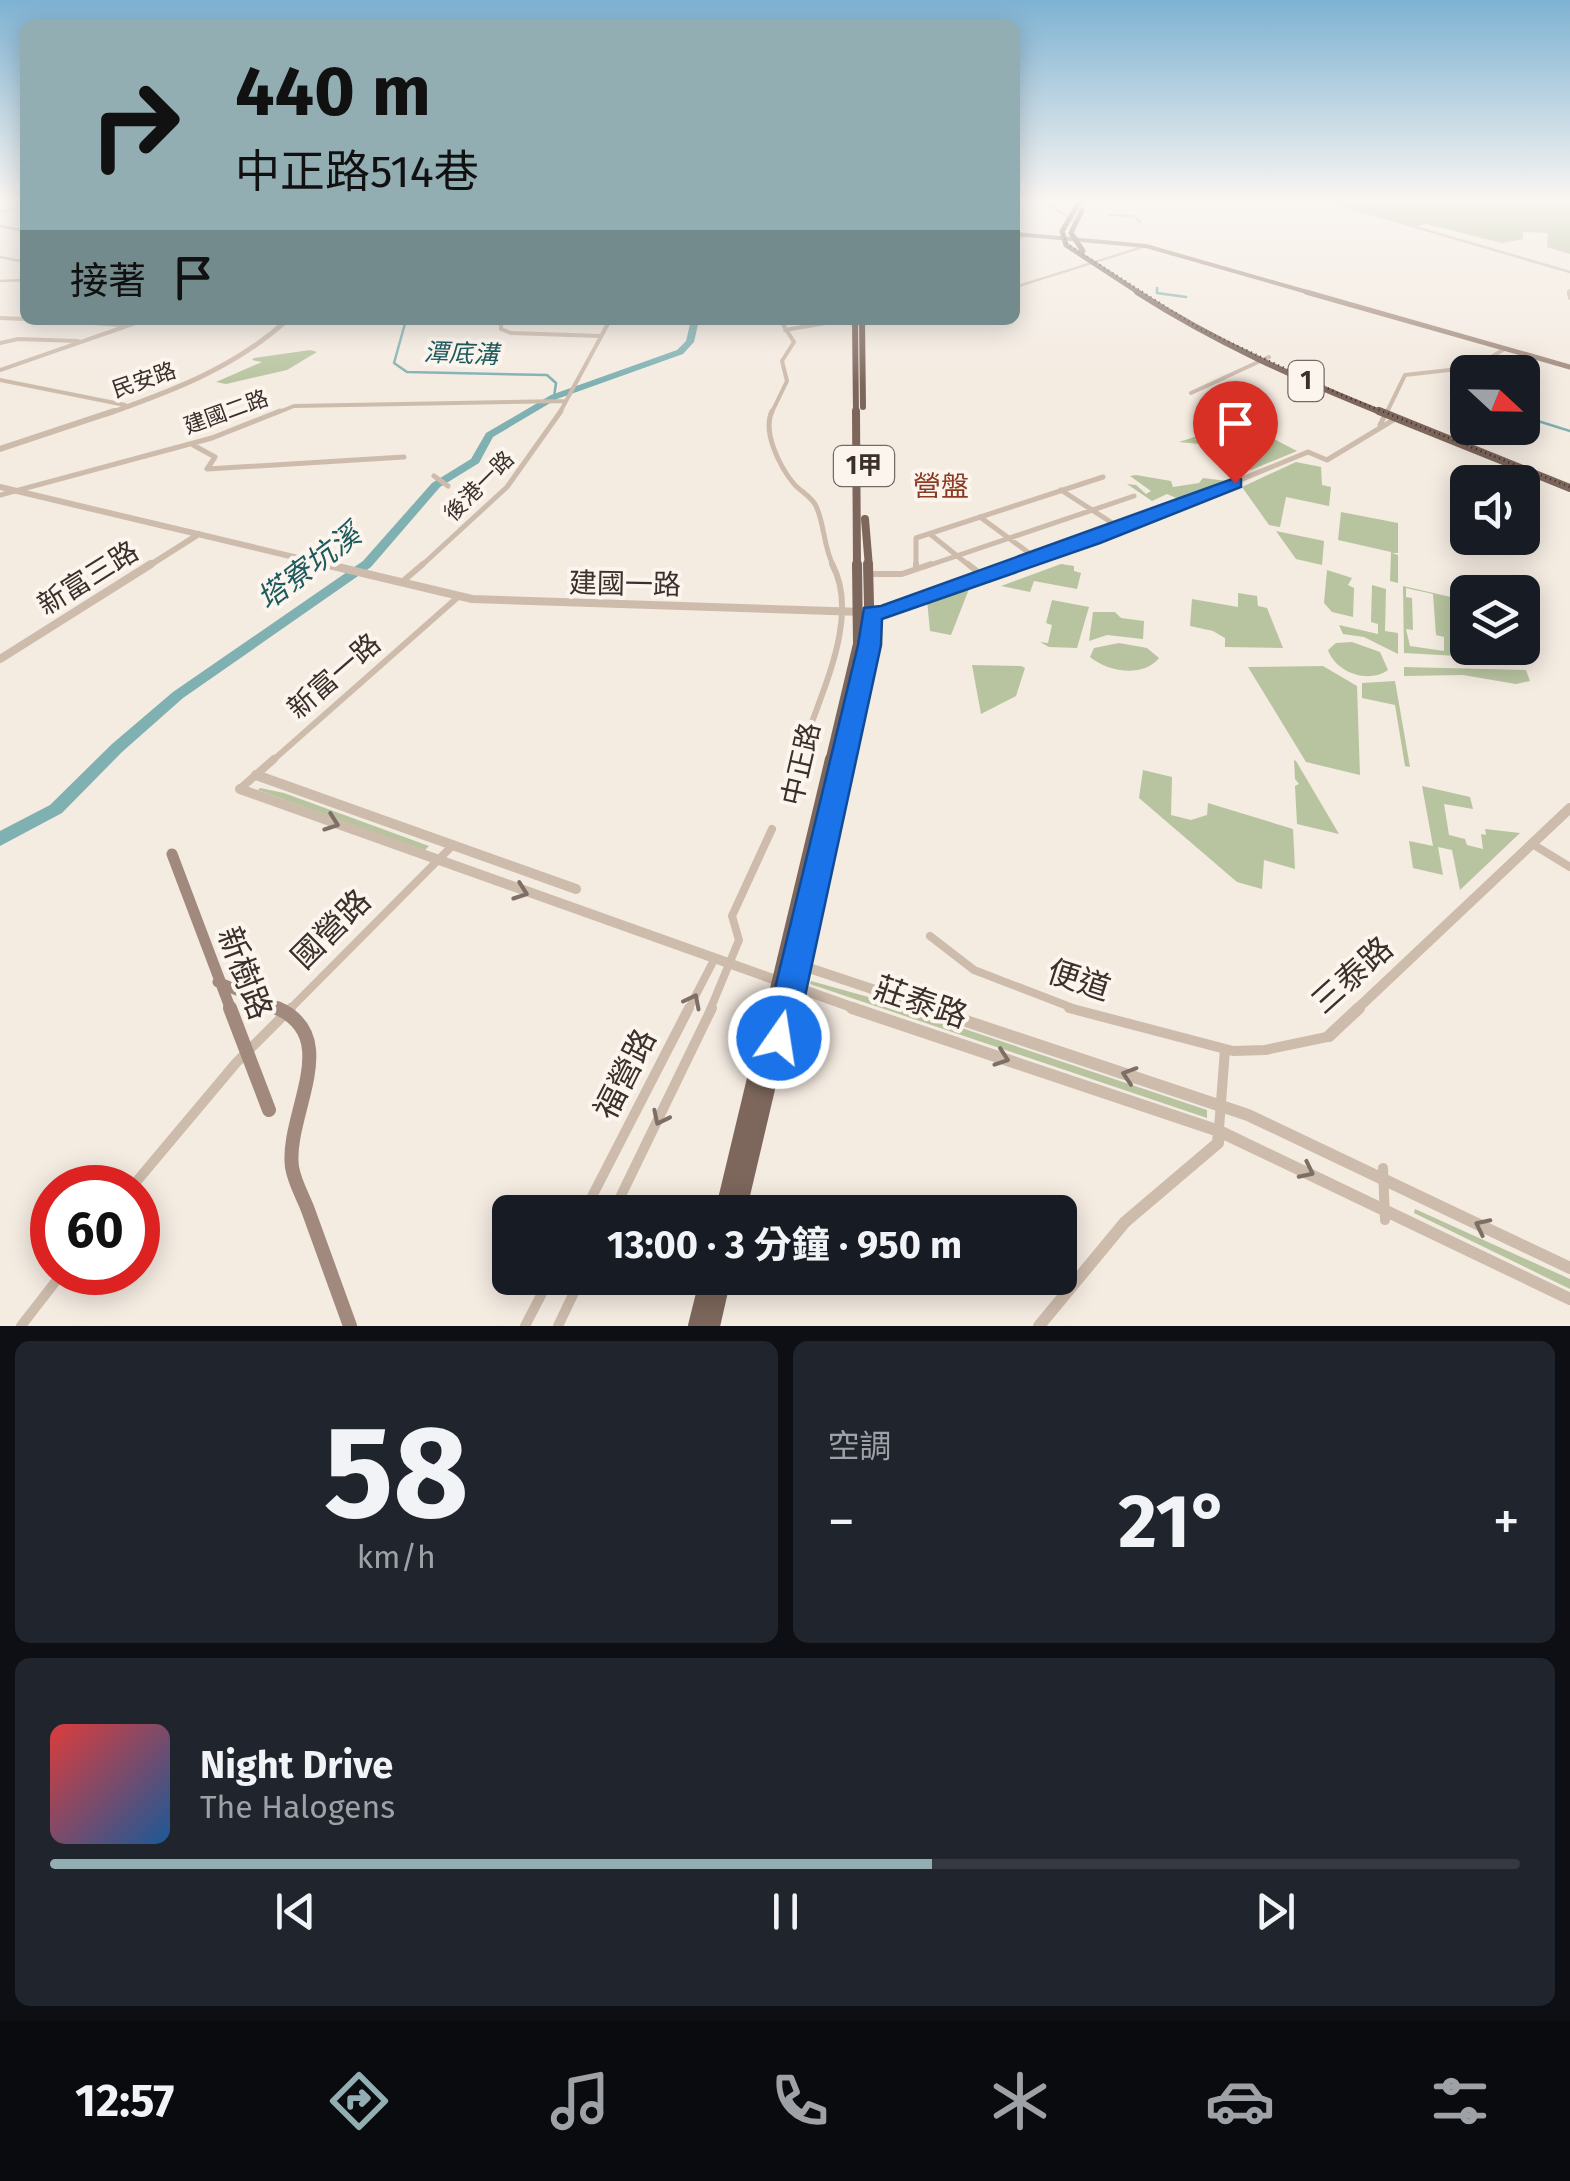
<!DOCTYPE html>
<html lang="zh-TW">
<meta charset="utf-8">
<style>
:root{--surface:#171b24;--page:#20242c;--text:#f1f3f6;--muted:#9ea1a6;--line:#363941;--accent:#92aeb2}
body{margin:0;font-family:"Fira Sans","Noto Sans TC",sans-serif;background:var(--page);color:var(--text);height:100vh;display:flex;flex-direction:column;font-size:38px;white-space:nowrap}
*{box-sizing:border-box;margin:0}
p{font-size:32px;color:var(--muted)}
.icon{flex:none;width:55px;height:55px;fill:none;stroke:currentColor;stroke-width:2;stroke-linecap:round;stroke-linejoin:round}
.map{position:relative;height:1326px;overflow:hidden}
.drawer{display:flex;flex-direction:column;gap:15px;padding:15px;background:#0d0f14;flex:1}
.drawer>*{flex:none}
.hud{position:absolute;left:20px;top:20px;width:1000px;height:305px;border-radius:15px;box-shadow:0 5px 25px #0003;background:#92aeb2;color:#111;overflow:hidden}
.needle{width:65px;rotate:112deg}
.controls{position:absolute;left:1450px;top:355px;display:grid;gap:20px}
.controls a{display:grid;place-items:center;width:90px;height:90px;border-radius:15px;background:var(--surface);box-shadow:0 5px 25px #0003;font-size:50px}
.speed{position:absolute;left:30px;top:1165px;display:flex;gap:20px;font-size:50px;font-weight:700;text-align:center}
.speed>*{display:grid;place-content:center;width:130px;height:130px;border-radius:50%;background:var(--surface);box-shadow:0 5px 25px #0003;line-height:1}
.speed .limit{border:15px solid #d22;background:#fff;color:#111}
.pin{position:absolute;display:grid;place-items:center;width:85px;height:85px;color:#fff;margin:-102px -42px;border-radius:50% 50% 50% 0;rotate:-45deg;box-shadow:0 0 10px #0007}
.pin .icon{rotate:45deg}
.me{position:absolute;width:110px;margin:-55px;rotate:13deg;stroke-linejoin:round;filter:drop-shadow(0 0 8px #0008)}
.turn{display:flex;align-items:center;gap:35px;height:210px;padding:0 50px;font-size:45px}
.turn .icon{width:130px;height:130px;stroke-width:2.5}
.turn b{display:block;font-size:70px;line-height:85px}
.then{display:flex;align-items:center;height:95px;padding:0 50px;background:#0003;gap:20px;font-size:38px}
.big{font-size:75px;font-weight:700;line-height:1.1}
.drawer .card{flex:1;display:flex;flex-direction:column;justify-content:center;gap:15px;min-width:0;padding:0 35px;border-radius:15px;background:var(--page)}
.drawer .dial{align-items:center;gap:0}
.dial b{font-size:130px;line-height:1}
.song{display:flex;align-items:center;gap:30px}
.cover{width:120px;height:120px;border-radius:15px;background:linear-gradient(135deg,hsl(0 70% 55%),hsl(210 70% 35%))}
.played{height:10px;border-radius:5px;background:linear-gradient(90deg,var(--accent) 60%,var(--line) 60%)}
.keys{display:flex;justify-content:space-around;direction:ltr}
.heat{display:flex;justify-content:space-between;align-items:center;font-size:55px;direction:ltr}
.drawer .tiles{flex:1;display:grid;gap:15px;grid-template-columns:1fr 1fr}
.card:last-child{grid-column:span 2}
.trip{position:absolute;left:492px;top:1195px;width:585px;height:100px;border-radius:15px;background:var(--surface);box-shadow:0 5px 25px #0003;font-weight:700;line-height:100px;text-align:center}
.tab-bar{display:flex;height:160px;justify-content:space-around;align-items:center;background:#090b0e;color:var(--muted)}
.tab-bar .icon{width:70px;height:70px}
.tab-bar .on{color:var(--accent)}
.tab-bar b{font-size:45px;color:var(--text)}
.map>svg:first-child{display:block}
</style>
<div class="map">
<svg width="1570" height="1326" viewBox="0 0 1570 1326">
<rect width="100%" height="100%" fill="#f4ebe1"/>
<path fill="#b8c4a0" fill-rule="evenodd" d="M1327 199H1570V254L1547 247 1548 233 1523 232V239L1502 243 1426 224 1414 227Z
M310 350 317 352 287 370 226 384 216 382 262 362 252 360 254 358Z
M1241 422 1297 451 1251 470 1224 466 1226 454 1239 456 1242 439 1249 436 1237 428 1205 435 1212 440 1194 439 1209 445 1179 442Z
M1296 462 1321 467 1322 485 1331 487 1329 506 1286 497 1280 527 1269 525 1242 487Z
M1136 475 1171 481 1173 487 1199 483 1203 478 1227 481 1181 500 1167 494 1152 501 1127 484 1136 485 1146 494 1151 491 1130 476Z
M1341 512 1398 523V553H1392L1398 555V583L1390 581 1391 552 1338 540Z
M1276 531 1324 541 1322 565 1296 559Z
M1061 564 1074 566V571L1081 573 1077 589 1034 581 1030 592 1001 586Z
M1327 570 1352 578 1348 585 1354 588 1353 617 1332 612 1324 603Z
M971 584 951 635 930 631 927 600Z
M1372 585 1386 589 1385 631 1398 633V654L1364 637 1343 634 1339 625 1378 634V624L1371 622Z
M1403 586 1451 597 1458 656 1404 653ZM1406 588 1433 594 1436 635 1444 637V651L1410 646 1406 629 1413 630 1412 598 1406 597Z
M1238 593 1257 596 1258 606 1267 608 1283 648 1225 647V638L1213 631 1190 626 1192 599 1238 607Z
M1052 600 1089 607 1077 648 1049 647 1040 642 1048 643 1052 625 1046 623Z
M1093 612H1115L1121 618 1144 621 1143 639 1107 635 1089 641Z
M1352 642 1380 652 1388 670C1369 684 1336 673 1328 650L1336 643Z
M1119 643 1147 648 1159 658C1143 678 1108 672 1090 657L1094 648Z
M972 665 1021 666 1025 668 1016 696 981 714Z
M1323 666 1357 686 1360 775 1306 762 1248 667Z
M1404 667 1526 670 1530 681 1516 684 1463 675 1404 676Z
M1395 681 1410 767 1405 766 1395 705 1362 698V683Z
M1294 760 1296 761 1339 834 1297 824 1295 786 1299 784 1295 779Z
M1143 770 1172 777 1171 815 1191 820 1207 815 1208 803 1293 829 1295 869 1264 860 1262 889 1237 882 1139 798Z
M1422 786 1470 797 1473 809 1444 804 1449 835 1465 839 1467 845 1483 849 1481 834 1486 835 1485 829 1520 833 1460 890 1452 850 1438 847 1443 875 1413 868 1409 841 1433 846Z
M260 788 284 793 429 846 424 851 258 790Z
M811 981 872 998 1207 1110V1118L810 984Z
M1415 1209 1570 1279V1289L1414 1213Z"/>
<g fill="none" stroke-linecap="round" stroke-linejoin="round">
<path stroke="#7fb0b2" stroke-width="2.5" d="M1157 288V293L1186 297
M406 320 394 363 407 372 547 375 556 383 554 397
M1451 393 1468 398
M1522 416 1570 431"/>
<path fill="#7fb0b2" fill-rule="evenodd" d="M691 320H699L694 342 683 354 557 399 493 437 479 463 440 487 371 567 183 698 122 752 62 813 0 846V831L50 805 112 744 173 692 363 561 432 483 471 459 486 433 551 395 677 350 686 341Z"/>
<path stroke="#cdbbac" stroke-width="2.5" d="M1040 199 1076 222
M1319 199 1570 272
M1361 199 1411 212 1441 209 1462 218 1499 225 1535 219 1541 213H1570
M1570 201 1559 203 1570 211
M1049 204 1065 201
M0 212 25 206
M1108 215 1134 216 1140 222
M0 226 25 231
M1015 239 1027 235
M0 257 25 262
M0 281 25 280
M1015 287 1146 246
M1568 294 1570 290"/>
<path stroke="#cdbbac" stroke-width="4" d="M1569 292 1570 298
M0 318 25 319
M49 320 121 325
M501 320V329L511 333 601 336
M785 330 843 320
M0 343 18 339 78 341
M0 370 144 320
M0 380 125 405
M1191 393 1269 357
M274 414 294 406 565 401
M559 414 610 320
M771 414 787 381 782 361 794 342 780 320
M1386 414 1405 375 1476 367 1504 349"/>
<path stroke="#cdbbac" stroke-width="5" d="M772 411C762 432 780 467 794 484 800 491 812 497 816 506 825 525 823 547 834 567
M1380 425 1387 411
M193 445 215 457 207 469 404 457
M434 476 448 486
M1061 490 1120 528
M0 495 212 438 280 411
M980 517 1036 558
M930 534 971 567
M420 567 507 487 561 411
M916 567V538L1103 477
M924 567 1134 496
M1014 567 1121 529 1308 452 1327 460 1395 419"/>
<path stroke="#cdbbac" stroke-width="6" d="M916 564V569
M968 564 983 576
M869 574H902L931 564
M402 582 423 564
M872 612 883 613 1021 564
M806 739C823 688 860 615 832 564
M271 762 458 597"/>
<path stroke="#cdbbac" stroke-width="8" d="M241 788 274 759
M1534 845 1570 867
M930 936 974 970 1078 1010
M289 1010 452 846
M688 1010 714 960
M710 1010 739 940 732 916 772 829"/>
<path stroke="#cdbbac" stroke-width="10" d="M1069 1008 1233 1051 1265 1050 1327 1037
M1219 1128 1225 1050
M1383 1168 1385 1220
M131 1188 236 1063 291 1008
M584 1212 689 1008
M613 1212 712 1008
M21 1326 63 1272
M525 1326 550 1278
M558 1326 581 1278"/>
<path stroke="#cdbbac" stroke-width="5" d="M107 414C172 391 236 367 287 320"/>
<path stroke="#cdbbac" stroke-width="6" d="M0 449 114 411
M0 487 336 567
M147 567 199 534"/>
<path stroke="#cdbbac" stroke-width="8" d="M325 564 472 599 862 612
M0 659 151 564"/>
<path stroke="#cdbbac" stroke-width="10" d="M256 775 576 889
M240 789 860 1010
M782 959 935 1010
M1356 1010 1570 808"/>
<path stroke="#cdbbac" stroke-width="12" d="M852 1008 1219 1131 1570 1299
M927 1008 1248 1115 1570 1268
M1329 1036 1359 1008
M1039 1326 1125 1222 1218 1143 1219 1131"/>
<path stroke="#a18a7d" stroke-width="4" d="M1015 234 1146 246 1314 294"/>
<path stroke="#a18a7d" stroke-width="5" d="M1306 292 1570 367"/>
<path stroke="#a18a7d" stroke-width="11" d="M172 854 231 1010
M218 982 283 1010"/>
<path stroke="#a18a7d" stroke-width="14" d="M230 1008 269 1110
M277 1008C344 1037 285 1115 292 1167 294 1181 303 1197 308 1210 322 1249 336 1287 350 1326"/>
<path stroke="#7d675c" stroke-width="5" d="M1081 199 1062 231 1066 245 1141 294
M1082 210 1071 233 1083 251"/>
<path stroke="#7d675c" stroke-width="6" d="M1137 292C1215 342 1300 380 1385 414
M855 320 856 414
M862 320 863 407"/>
<path stroke="#7d675c" stroke-width="8" d="M856 411 857 567
M1379 411 1570 488
M865 519 869 567"/>
<path stroke="#7d675c" stroke-width="10" d="M830 762 858 644 857 564
M843 762 870 645 868 564"/>
<path stroke="#7d675c" stroke-width="12" d="M771 1010 831 759
M785 1010 843 759"/>
<path stroke="#7d675c" stroke-width="16" d="M723 1212 772 1008
M738 1212 786 1008
M696 1326 708 1278
M712 1326 723 1278"/>
<path stroke="#3b302b" stroke-width="2.5" stroke-dasharray="1 4" stroke-linecap="butt" d="M1083 199 1063 232 1067 244 1199 328 1342 395 1570 487"/>
</g>
<defs><path id="oneway-chevron" d="M-2-3.5L2.5 0L-2 3.5" fill="none" stroke-width="1.6" stroke-linecap="round" stroke-linejoin="round" transform="scale(2.5)"/></defs>
<g stroke="#7d6f65">
<use href="#oneway-chevron" transform="translate(332 823) rotate(20)"/>
<use href="#oneway-chevron" transform="translate(521 892) rotate(20)"/>
<use href="#oneway-chevron" transform="translate(693 1001) rotate(-63)"/>
<use href="#oneway-chevron" transform="translate(1002 1058) rotate(19)"/>
<use href="#oneway-chevron" transform="translate(1129 1075) rotate(-162)"/>
<use href="#oneway-chevron" transform="translate(660 1118) rotate(116)"/>
<use href="#oneway-chevron" transform="translate(1307 1171) rotate(26)"/>
<use href="#oneway-chevron" transform="translate(1482 1226) rotate(-154)"/>
</g>
<linearGradient id="sky" x2="0" y2="1"><stop stop-color="#7eb2d2"/><stop offset="0.52" stop-color="#faf6f2"/><stop offset="1" stop-color="#faf6f2" stop-opacity="0"/></linearGradient>
<rect width="1570" height="385" fill="url(#sky)"/>
<path fill="#1a73e8" stroke="#114b97" stroke-width="2.5" d="M1235 478 1241 479V487L1100 543 882 619 881 645 796 1038 791 1049 779 1053 767 1049 763 1038 858 645 864 608 881 606Z"/>
<g text-anchor="middle" dominant-baseline="central" stroke-width="8" stroke-linejoin="round" paint-order="stroke">
<g font-size="22" fill="#3b302b" stroke="#fbf5ee">
<text transform="translate(144 380) rotate(-19)">民安路</text>
<text transform="translate(226 412) rotate(-20)">建國二路</text>
<text transform="translate(479 486) rotate(-45)">後港一路</text>
</g>
<g font-size="25" font-style="italic" fill="#1f5a5e" stroke="#fbf5ee">
<text transform="translate(461 354) rotate(2)">潭底溝</text>
</g>
<g fill="#fbf5ee" stroke="#756b66" stroke-width="2.5">
<rect x="1288.5" y="361" width="35" height="40" rx="8"/>
<rect x="834" y="446" width="60" height="40" rx="8"/>
</g>
<g font-size="25" font-weight="bold" fill="#3b302b">
<text x="1306" y="381">1</text>
<text x="864" y="466">1甲</text>
</g>
<g font-size="28" fill="#8c3b22" stroke="#fbf5ee">
<text x="941" y="486">營盤</text>
</g>
<g font-size="28" fill="#3b302b" stroke="#fbf5ee">
<text transform="translate(88 578) rotate(-32)">新富三路</text>
<text transform="translate(625 584) rotate(1)">建國一路</text>
<text transform="translate(334 676) rotate(-41)">新富一路</text>
<text transform="translate(801 764) rotate(-77)">中正路</text>
</g>
<g font-size="30" font-style="italic" fill="#1f5a5e" stroke="#fbf5ee">
<text transform="translate(309 567) rotate(-37)">塔寮坑溪</text>
</g>
<g font-size="32" fill="#3b302b" stroke="#fbf5ee">
<text transform="translate(331 929) rotate(-45)">國營路</text>
<text transform="translate(245 973) rotate(69)">新樹路</text>
<text transform="translate(1352 975) rotate(-42)">三泰路</text>
<text transform="translate(1079 980) rotate(18)">便道</text>
<text transform="translate(921 1002) rotate(19)">莊泰路</text>
<text transform="translate(625 1074) rotate(-63)">福營路</text>
</g>
</g>
</svg>
<div class="controls">
<a><svg class="needle" viewBox="-14 -14 28 28"><path d="M0-13l5 13h-10z" fill="#e53935"/><path d="M0 13l5-13h-10z" fill="#9ea1a6"/></svg></a>
<a><svg class="icon" aria-label="sound" viewBox="0 0 24 24"><path d="M4 9h4l5-4v14l-5-4H4zM17 9q2 3 0 6"/></svg></a>
<a><svg class="icon" aria-label="layers" viewBox="0 0 24 24"><path d="M12 4l9 5-9 5-9-5zM3 14l9 5 9-5"/></svg></a>
</div>
<div class="speed"><div class="limit">60</div></div>
<div class="pin" style="left:1235px;top:483px;background:#d93025"><svg class="icon" aria-label="arrive" viewBox="0 0 24 24"><path d="M6 21V4h12l-3 4 3 4H6"/></svg></div>
<svg class="me" style="left:779px;top:1038px" viewBox="-20 -20 40 40"><circle r="17" fill="#1a73e8" stroke="#fff" stroke-width="3"/><path d="M0-11L8 9 0 5-8 9z" fill="#fff"/></svg>
<div class="trip">13:00 · 3 分鐘 · 950 m</div>
<div class="hud">
<div class="turn"><svg class="icon" aria-label="right" viewBox="0 0 24 24"><path d="M7 20v-9h11M14 6l5 5-5 5"/></svg><div><b>440 m</b>中正路514巷</div></div>
<div class="then">接著<svg class="icon" aria-label="arrive" viewBox="0 0 24 24"><path d="M6 21V4h12l-3 4 3 4H6"/></svg></div>
</div>
</div>
<section class="drawer">
<div class="tiles">
<div class="card dial"><b>58</b><p>km/h</p></div>
<div class="card"><p>空調</p>
<div class="heat"><a>−</a><b class="big">21°</b><a>+</a></div>
</div>
<div class="card">
<div class="song"><i class="cover"></i><div><b>Night Drive</b><p>The Halogens</p></div></div>
<div class="played"></div>
<div class="keys"><svg class="icon" aria-label="previous" viewBox="0 0 24 24"><path d="M18 5L8 12l10 7zM5 5v14"/></svg><svg class="icon" aria-label="pause" viewBox="0 0 24 24"><path d="M8 5v14M16 5v14"/></svg><svg class="icon" aria-label="next" viewBox="0 0 24 24"><path d="M6 5l10 7-10 7zM19 5v14"/></svg></div>
</div>
</div>
</section>
<nav class="tab-bar">
<b>12:57</b>
<svg class="icon on" aria-label="directions" viewBox="0 0 24 24"><path d="M12 3l9 9-9 9-9-9zM9 14v-3h6M13 9l2 2-2 2"/></svg>
<svg class="icon" aria-label="music" viewBox="0 0 24 24"><path d="M9 18V5l10-2v13"/><circle cx="6" cy="18" r="3"/><circle cx="16" cy="16" r="3"/></svg>
<svg class="icon" aria-label="phone" viewBox="0 0 24 24"><path d="M5 4h4l2 5-3 2q2 4 5 5l2-3 5 2v4C11 20 4 13 5 4z"/></svg>
<svg class="icon" aria-label="climate" viewBox="0 0 24 24"><path d="M12 3v18M4 7l16 10M4 17L20 7"/></svg>
<svg class="icon" aria-label="car" viewBox="0 0 24 24"><path d="M5 17H2v-5l4-1 3-4h7l3 4 3 1v5h-3M9 17h6M6 11h13"/><circle cx="7" cy="17" r="2"/><circle cx="17" cy="17" r="2"/></svg>
<svg class="icon" aria-label="filters" viewBox="0 0 24 24"><path d="M4 7h16M4 17h16"/><circle cx="9" cy="7" r="2"/><circle cx="15" cy="17" r="2"/></svg>
</nav>
